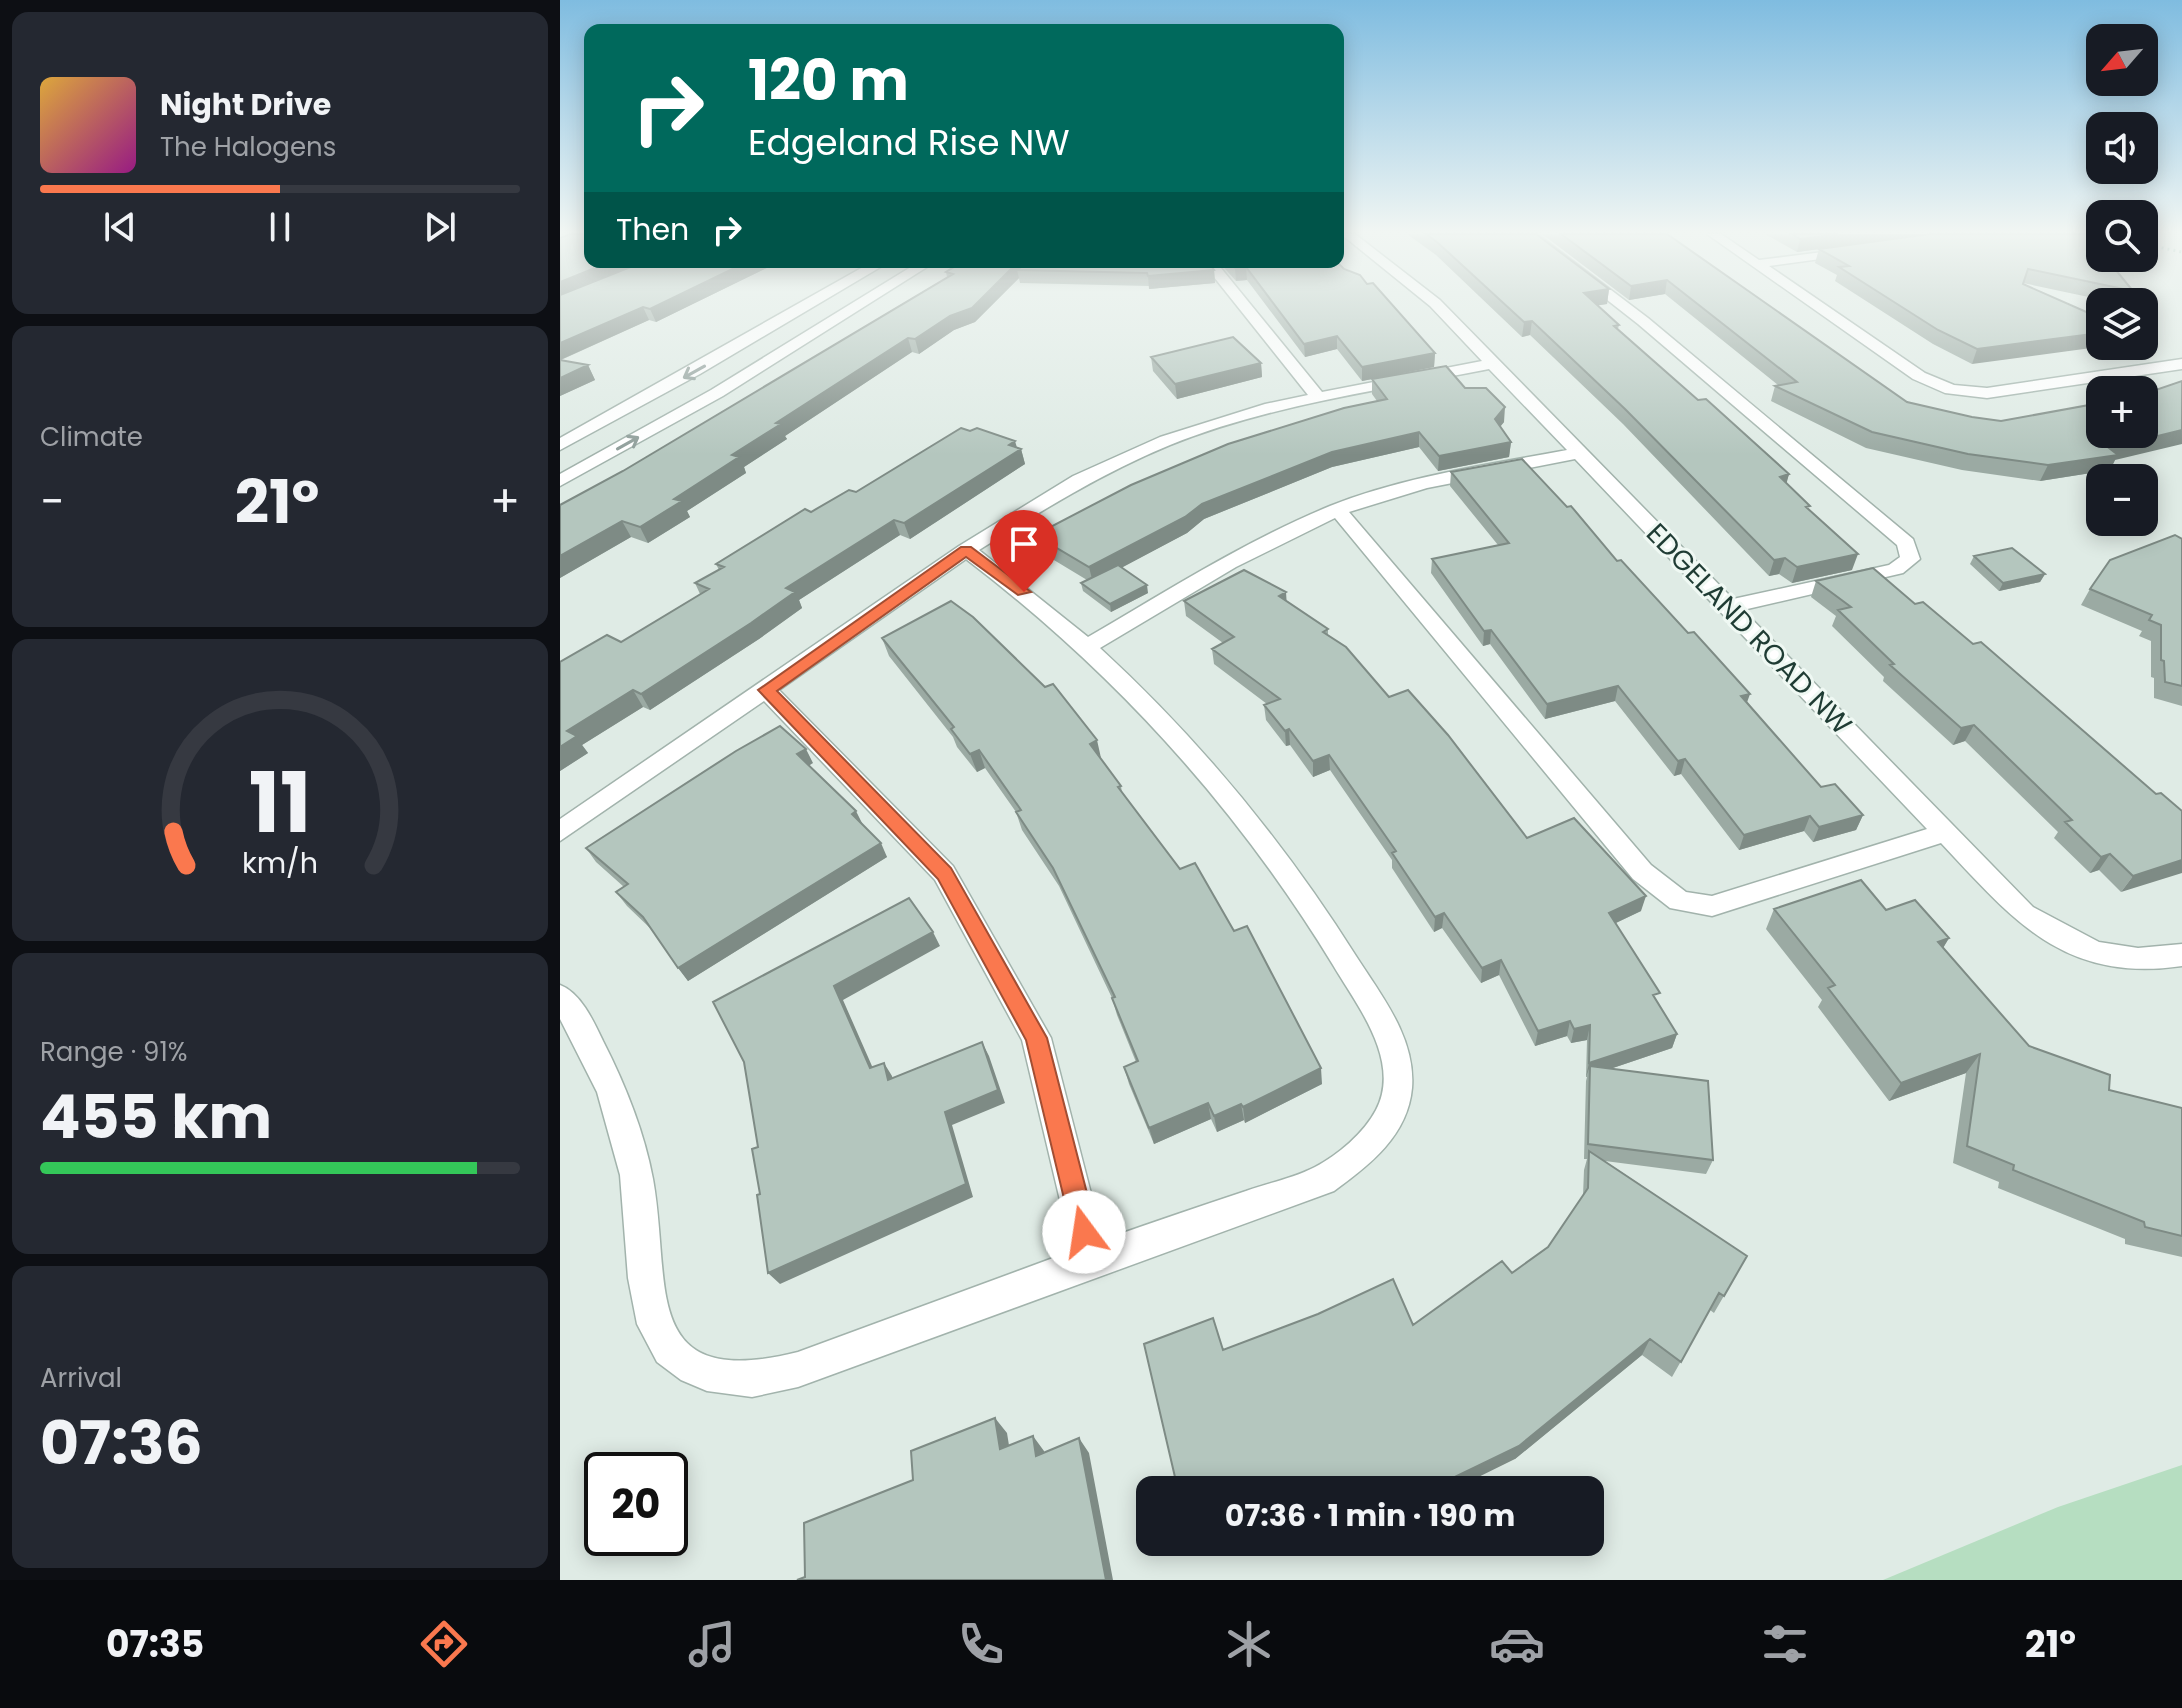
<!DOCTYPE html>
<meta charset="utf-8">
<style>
:root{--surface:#171b24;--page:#242831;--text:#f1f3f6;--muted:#9ea1a6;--line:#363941;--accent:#fa784e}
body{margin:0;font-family:Poppins,sans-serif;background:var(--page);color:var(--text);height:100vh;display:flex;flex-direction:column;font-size:30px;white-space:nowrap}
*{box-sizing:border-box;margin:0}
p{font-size:26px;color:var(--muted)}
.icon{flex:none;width:44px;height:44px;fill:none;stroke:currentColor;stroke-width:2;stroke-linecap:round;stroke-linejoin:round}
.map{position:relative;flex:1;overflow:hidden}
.drawer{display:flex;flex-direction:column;gap:12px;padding:12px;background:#0d0f14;width:560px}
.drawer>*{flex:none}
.hud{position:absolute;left:24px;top:24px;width:760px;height:244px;border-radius:16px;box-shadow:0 4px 20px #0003;background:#00695c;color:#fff;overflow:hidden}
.needle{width:52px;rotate:242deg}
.tools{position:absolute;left:1526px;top:24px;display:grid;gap:16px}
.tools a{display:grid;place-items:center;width:72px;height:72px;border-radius:16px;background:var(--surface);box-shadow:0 4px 20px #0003;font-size:40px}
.speed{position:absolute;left:24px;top:1452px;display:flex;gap:16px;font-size:40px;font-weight:700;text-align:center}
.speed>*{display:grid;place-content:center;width:104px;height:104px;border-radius:50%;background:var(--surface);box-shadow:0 4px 20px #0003;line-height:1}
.speed .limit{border:4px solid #111;border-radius:12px;background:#fff;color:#111}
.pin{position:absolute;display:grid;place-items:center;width:68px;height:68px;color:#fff;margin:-82px -34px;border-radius:50% 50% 50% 0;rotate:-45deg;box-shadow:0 0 8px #0007}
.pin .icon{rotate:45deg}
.me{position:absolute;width:88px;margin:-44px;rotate:346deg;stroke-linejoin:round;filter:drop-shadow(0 0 6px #0008)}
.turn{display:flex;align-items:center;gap:28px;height:168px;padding:0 32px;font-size:36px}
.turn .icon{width:104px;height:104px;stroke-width:2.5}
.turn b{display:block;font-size:56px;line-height:68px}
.then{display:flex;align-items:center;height:76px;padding:0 32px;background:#0003;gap:16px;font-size:30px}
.big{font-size:60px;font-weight:700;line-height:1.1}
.drawer .card{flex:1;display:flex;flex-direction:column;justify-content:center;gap:12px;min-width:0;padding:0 28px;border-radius:16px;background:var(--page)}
.drawer .dial{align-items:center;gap:0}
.dial svg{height:208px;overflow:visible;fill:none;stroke:var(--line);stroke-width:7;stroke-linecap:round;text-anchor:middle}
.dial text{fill:var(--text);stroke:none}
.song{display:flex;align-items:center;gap:24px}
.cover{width:96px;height:96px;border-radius:12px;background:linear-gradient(135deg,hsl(40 70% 55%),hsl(310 70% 35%))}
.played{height:8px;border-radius:4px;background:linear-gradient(90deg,var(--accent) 50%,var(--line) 50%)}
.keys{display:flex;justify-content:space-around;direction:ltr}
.heat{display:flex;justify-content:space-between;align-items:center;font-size:44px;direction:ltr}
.charge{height:12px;border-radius:6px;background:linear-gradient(90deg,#34c759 91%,var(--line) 0)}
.trip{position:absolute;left:576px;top:1476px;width:468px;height:80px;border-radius:16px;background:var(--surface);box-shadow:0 4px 20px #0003;font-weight:700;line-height:80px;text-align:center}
.tabs{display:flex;height:128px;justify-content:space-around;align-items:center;background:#090b0e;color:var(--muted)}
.tabs .icon{width:56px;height:56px}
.tabs .on{color:var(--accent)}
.tabs b{font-size:36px;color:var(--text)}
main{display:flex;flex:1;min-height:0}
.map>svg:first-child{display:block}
</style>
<main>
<section class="drawer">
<div class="card">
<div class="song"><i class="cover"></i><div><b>Night Drive</b><p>The Halogens</p></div></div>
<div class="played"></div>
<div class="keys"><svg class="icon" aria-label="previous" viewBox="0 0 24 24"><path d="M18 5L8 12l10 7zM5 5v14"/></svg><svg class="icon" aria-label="pause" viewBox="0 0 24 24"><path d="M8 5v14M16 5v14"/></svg><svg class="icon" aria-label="next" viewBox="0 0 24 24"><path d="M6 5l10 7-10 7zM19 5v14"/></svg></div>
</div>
<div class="card"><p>Climate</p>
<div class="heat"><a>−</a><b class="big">21°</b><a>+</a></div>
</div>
<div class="card dial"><svg viewBox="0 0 100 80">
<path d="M14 69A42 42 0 1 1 86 69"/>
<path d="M14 69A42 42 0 0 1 9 56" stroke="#fa784e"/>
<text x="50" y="56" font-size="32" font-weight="700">11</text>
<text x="50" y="72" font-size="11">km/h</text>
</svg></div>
<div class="card"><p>Range · 91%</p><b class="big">455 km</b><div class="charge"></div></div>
<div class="card"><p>Arrival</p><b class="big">07:36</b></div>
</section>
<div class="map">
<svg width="1622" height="1580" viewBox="0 0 1622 1580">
<rect width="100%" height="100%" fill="#dfebe5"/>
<path fill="#b6dec1" d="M1622 1465V1580H1323L1498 1507Z"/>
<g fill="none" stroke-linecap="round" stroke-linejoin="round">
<g stroke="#a2b3ac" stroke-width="3">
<path id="minor" d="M781 234H795L880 300 1173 599 1329 565 1340 557 1337 545 1078 324 963 234H977L1088 318 1353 539 1360 559 1343 573 1183 610 1473 907 1539 942 1578 948 1622 944V966C1504 983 1454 921 1381 843L1152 916 1110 908 1073 879 775 518 676 567 540 648C640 740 724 842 796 956 821 995 856 1038 852 1088 848 1135 810 1165 774 1191L238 1387 192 1397 147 1391 121 1380 97 1362 77 1324 68 1278 60 1175 37 1092 0 1019V985C21 993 34 1022 43 1041 65 1084 84 1131 93 1179 112 1284 78 1392 238 1352L512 1251 462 1040 375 880 204 701 0 841V819L399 546 513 476 600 437 705 404 748 395 642 262H656L762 392 922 361 870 306ZM929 369 1007 450C927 465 845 476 770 506 685 541 607 591 528 637L419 550C481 511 542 473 610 445 712 404 823 390 929 369ZM1015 459 1367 829 1152 896 1126 892 1091 865 789 512 867 488ZM406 559C554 672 676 806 773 965 796 1004 842 1061 816 1110 804 1133 778 1155 755 1167 734 1178 708 1183 686 1191 638 1207 590 1223 543 1240L491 1038 393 866 219 690Z
M1147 234H1161L1199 260 1295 248 1297 251 1290 255 1209 266 1365 373 1394 385 1427 388 1622 359V369L1427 398 1385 393 1353 379Z
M312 262H329L140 374 0 450V438Z
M359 262H375L163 396 0 486V474L151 390Z"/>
</g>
<path stroke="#7db1a0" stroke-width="3" stroke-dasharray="2 4" stroke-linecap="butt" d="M1584 244 1622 252"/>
<use href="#minor" fill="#fff" fill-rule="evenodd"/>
</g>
<path fill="#9baaa3" d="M847 234H976L1049 289 1047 304 1037 305 1059 325 1058 329 1138 400 1229 474 1226 483 1249 510 1292 570 1232 583 1219 574 1209 576 1063 424 970 335 962 337 876 255Z
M982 234H1107L1347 402 1555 460 1550 470 1480 481 1402 470 1306 448 1211 401 1215 386 1218 385 1105 294 1069 300Z
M1205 234H1527L1573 291 1567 302H1552L1463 283 1412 364 1373 344 1275 281 1277 275 1255 263 1259 249 1237 252Z
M0 238 30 262H219L96 322 89 320 1 360 28 365 35 380 0 396Z
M402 262 654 270 655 283 589 289V286L460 283 459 278 415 322 394 330 359 354 352 352 225 436 227 439 184 467 186 473 127 511 130 517 88 543 71 537 0 578V505L63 471 387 277 386 272Z
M659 262H777L875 353 874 367 813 379 905 388 944 422 940 427 951 442 949 457 878 471 859 447 772 467 644 519 627 533 562 567 588 593 551 612 523 591 521 583 527 580 479 551 475 535 817 401 812 394V379L802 381 777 349 745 357 687 280 676 281Z
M591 357 701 363 702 377 617 399 593 371Z
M457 448 461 449 465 464 350 539 340 535 239 600 242 608 199 639 90 710 83 707 22 745 28 753 0 771V662L61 642 140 594 135 583 159 570 156 564 251 512 296 492Z
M891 472 1057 561 1187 702 1261 787 1303 815 1296 830 1253 842 1244 831 1179 850 1121 774 1114 776 1055 701 985 719 930 644 923 646 871 573 872 559 938 545 890 486Z
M1622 539V706L1594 698V678L1591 677V641L1579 636 1582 631 1521 605 1530 589Z
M1414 556 1485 574 1480 582 1439 591 1410 564Z
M1256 581 1355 604 1413 644 1596 794 1622 811 1561 892 1539 870 1530 873 1494 838 1498 832 1405 741 1393 745 1323 681 1324 677 1272 626 1276 616 1251 597Z
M624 601H727L768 629V636L967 838 1081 911 1056 923 1097 1002 1117 1034 1112 1048 1050 1069 1153 1160 1146 1174 1045 1161 1187 1256 1154 1313 1150 1310 1112 1377 1082 1355 955 1459 663 1350 853 1325 952 1273 988 1247 1023 1196 1024 1170 1027 1159H1024L1026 1081 1027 1077H1026L1027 1040 1011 1043 1007 1036 975 1046 939 975 921 983 882 928 874 932 832 868V860L770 770 753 777 730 745 726 746 706 720 704 705 707 704 654 664 652 649 663 643 626 616Z
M322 638 541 759 561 786 562 793 762 1084 685 1123 684 1120 657 1132 651 1119 594 1144 569 1084 564 1067 576 1062 557 1015 552 998 499 886 462 830 456 812 425 768 417 772 397 747 393 737 329 656Z
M253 763 249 765 302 824 327 857 128 981 91 929 67 906 56 892 64 887 36 862 26 848Z
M1214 909 1389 938 1383 948 1469 1046 1549 1090 1622 1108V1257L1565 1244V1239L1438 1188 1439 1182 1393 1163 1406 1073 1329 1101 1258 1007 1262 1000 1206 929Z"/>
<path fill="#7e8b85" d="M1278 234H1374L1237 252 1240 239Z
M50 262H87L0 299V282Z
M187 262H219L96 322 90 309Z
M458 262H474L457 270 459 278 415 322 394 330 359 354 355 339Z
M686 267 687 280 676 281 675 268Z
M654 270 655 283 589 289 588 276Z
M1107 280 1105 294 1069 300 1071 286Z
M1049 289 1047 304 1022 308 1024 293Z
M83 307 89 320 0 360V343Z
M972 321 970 335 962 337 964 322Z
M1540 333V346H1546L1412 364 1417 349Z
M777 336V349L745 357 744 344Z
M348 338 352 352 225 436 227 439 184 467 186 473 127 511 130 517 88 543 80 527 114 499 216 423Z
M875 353 874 367 802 381V367Z
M701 363 702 377 617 399 615 384Z
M28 365 35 380 0 396V378Z
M945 407 944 422 934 434 935 419Z
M1622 430V444L1555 460 1550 470 1480 481 1488 465 1549 448Z
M859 432V447L772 467 644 519 627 533 533 583 529 567 642 504 772 452Z
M455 441 458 451 461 449 465 464 350 539 344 523Z
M951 442 949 457 878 471 879 456Z
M1229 474 1225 489 1220 477Z
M334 520 340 535 239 600 242 608 199 639 90 710 81 694 226 588Z
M62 521 71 537 0 578V556Z
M1298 554 1292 570 1232 583 1237 567Z
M1225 558 1219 574 1209 576 1214 560Z
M1485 574 1480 582 1439 591 1443 583Z
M587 585 588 593 551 612 550 604Z
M726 592 727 607 719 596Z
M931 630 930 644 923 646 924 631Z
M1058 686 1055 701 985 719 987 704Z
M73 690 83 707 22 745 28 753 0 771V747L7 731Z
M1190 694 1185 708 1181 696Z
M1414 725 1405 741 1393 745 1401 728Z
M729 729 730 745 726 746 725 731Z
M537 740 541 758 530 744Z
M246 749 253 763 245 768 237 754Z
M419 750 425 768 417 772 410 754Z
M769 755 770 770 753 777V761Z
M1125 759 1121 774 1114 776 1118 761Z
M296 811 303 825 292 814Z
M1303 815 1296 830 1253 842 1259 827Z
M1250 816 1244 831 1179 850 1184 835Z
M321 843 327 857 128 981 118 968Z
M1550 854 1539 870 1530 873 1541 857Z
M1622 860V873L1561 892 1573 876Z
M1086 896 1081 911 1045 928 1049 913Z
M884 913 882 928 874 932 875 917Z
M373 932 380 946 283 1000 319 1082 310 1068 274 986Z
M1389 938 1377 958 1378 942Z
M941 960 939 975 921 983 922 968Z
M1010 1021 1007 1036 975 1046 978 1031Z
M1030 1025 1027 1040 1011 1043 1014 1029Z
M1117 1034 1112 1048 1029 1076 1030 1066 1026 1077 1029 1063Z
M422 1042 429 1056 445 1103 392 1125 413 1197 220 1284 208 1273 385 1112Z
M1420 1054 1406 1073 1329 1101 1341 1083Z
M324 1063 332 1076 336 1094 328 1080Z
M761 1068 762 1084 685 1123 683 1107Z
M648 1103 651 1119 594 1144 589 1128Z
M681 1104 684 1120 657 1132 654 1116Z
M1090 1339 1082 1355 955 1459 892 1490H868Z
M435 1418 447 1433 452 1464 440 1449Z
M473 1436 484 1451 488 1470 476 1456Z
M519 1438 529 1453 553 1580H546Z"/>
<path fill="#b4c6be" stroke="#7e8b85" stroke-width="2" d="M10 234H30V262H50L0 282V238Z
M866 234H976L1049 289 1024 293 1059 325 1054 326 1138 400 1146 399 1229 474 1220 477 1250 506 1246 507 1298 554 1237 567 1225 558 1214 560 1065 409 972 321 964 322 877 242Z
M1001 234H1107L1347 402 1412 417 1441 421 1540 403V434H1584V394L1622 381V430L1549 448 1558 455 1488 465 1408 454 1312 432 1215 386 1237 382 1107 280 1071 286Z
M1232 234H1278L1240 239Z
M1370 234H1527L1540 250V258H1546L1573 291 1468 269 1463 284 1540 318V333L1417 349 1378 330 1279 267 1289 266 1259 249Z
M83 262H187L90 309 83 307 0 343V295Z
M402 262H458L412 308 390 316 355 339 348 338 216 423 221 424 172 455 179 457 114 499 122 501 80 527 62 521 0 556V505L63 471 393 274 386 272Z
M468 262H648L654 270 588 276 587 273 457 270Z
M669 262H777L784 269 800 275 807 284 813 283 875 353 802 367 777 336 744 344 686 267 675 268Z
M673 337 701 363 615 384 591 357Z
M0 360 28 365 0 378Z
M886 366 905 388H926L945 407 935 419 951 442 879 456 859 432 772 452 642 504 625 517 529 567 475 535 571 485 668 444 784 408 827 399 812 379Z
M401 428 410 431 417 428 455 441 449 445 461 449 344 523 334 520 226 588 235 592 191 623 81 694 73 690 7 731 17 736 0 747V662L47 635 61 642 149 589 135 583 164 567 156 564 245 509 251 512 289 490 296 492Z
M962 459 1007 507 1011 506 1057 561 1061 560 1128 633 1134 632 1190 694 1181 696 1261 787 1275 784 1303 815 1259 827 1250 816 1184 835 1125 759 1118 761 1058 686 987 704 931 630 924 631 872 559 949 543 891 472Z
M1615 535 1622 539V686L1605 682 1604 661 1601 660V625L1589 620 1592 615 1530 589 1550 560Z
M1452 548 1485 574 1443 583 1414 556Z
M558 565 587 585 550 604 521 583Z
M1313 568 1355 604 1363 602 1413 644 1421 642 1596 794 1601 793 1622 811V860L1573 876 1550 854 1541 857 1505 822 1512 820 1414 725 1401 728 1330 665 1334 664 1278 610 1291 607 1256 581Z
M684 570 726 592 719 596 768 629 763 632 786 647 829 697 848 690 888 735 967 838 1014 818 1086 896 1049 913 1100 993 1093 995 1117 1034 1029 1063 1030 1025 1014 1029 1010 1021 978 1031 941 960 922 968 884 913 875 917 832 853 836 851 769 755 753 761 729 729 725 731 704 705 720 699 652 649 674 637 624 601Z
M391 601 413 617 485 687 493 684 537 740 530 744 561 786 558 787 620 869 635 863 674 931 687 926 761 1068 683 1107 681 1104 654 1116 648 1103 589 1128 564 1067 578 1061 552 998 555 997 493 868 456 812 461 810 419 750 410 754 391 729 394 727 322 638Z
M220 726 246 749 237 754 296 811 292 814 321 843 118 968 83 917 56 892 68 884 26 848 176 751Z
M1301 880 1326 910 1355 900 1389 938 1378 942 1469 1046 1550 1075 1549 1090 1622 1108V1236L1585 1227 1584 1222 1453 1170 1454 1165 1407 1146 1420 1054 1341 1083 1268 988 1275 985 1214 909Z
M349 898 373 932 274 986 310 1068 324 1063 328 1080 422 1042 438 1090 385 1112 406 1184 208 1273 197 1195 200 1194 192 1149 198 1147 184 1062 153 1002Z
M1030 1066 1148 1081 1153 1160 1028 1144Z
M1029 1151 1187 1256 1164 1296 1159 1293 1121 1362 1090 1339 959 1446 868 1490H618L584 1344 653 1318 663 1350 758 1314 833 1279 853 1325 942 1261 952 1273 988 1247 1028 1188Z
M435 1418 440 1449 473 1436 476 1456 519 1438 546 1580H237L245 1577 244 1523 353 1480 351 1451Z"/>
<defs><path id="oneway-shaft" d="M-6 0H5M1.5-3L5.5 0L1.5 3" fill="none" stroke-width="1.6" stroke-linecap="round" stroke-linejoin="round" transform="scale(2)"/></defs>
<g stroke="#8f9e9a">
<use href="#oneway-shaft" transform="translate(134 372) rotate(151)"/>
<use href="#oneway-shaft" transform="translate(68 443) rotate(-29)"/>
</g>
<linearGradient id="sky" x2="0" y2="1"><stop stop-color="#7fbce0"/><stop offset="0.51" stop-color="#f1f6f3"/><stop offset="1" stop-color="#f1f6f3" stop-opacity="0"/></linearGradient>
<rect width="1622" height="455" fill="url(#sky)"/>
<path fill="#fa784e" stroke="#a24e33" stroke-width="2" d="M401 547H411L471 592 458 595 406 557 217 691 391 868 487 1038 537 1232 533 1241 524 1245 515 1241 512 1232 466 1040 378 879 198 690Z"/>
<g text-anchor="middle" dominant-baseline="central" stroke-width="6" stroke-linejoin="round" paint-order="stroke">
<g font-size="28" fill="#1f3c34" stroke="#eff8f3">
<text transform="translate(1189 629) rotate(46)">EDGELAND ROAD NW</text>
</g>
</g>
</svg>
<div class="tools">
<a><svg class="needle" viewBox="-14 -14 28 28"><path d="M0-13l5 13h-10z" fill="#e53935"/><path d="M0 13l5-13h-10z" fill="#9ea1a6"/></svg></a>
<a><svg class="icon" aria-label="sound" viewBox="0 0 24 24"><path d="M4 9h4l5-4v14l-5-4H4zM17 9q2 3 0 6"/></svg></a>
<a><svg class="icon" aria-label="search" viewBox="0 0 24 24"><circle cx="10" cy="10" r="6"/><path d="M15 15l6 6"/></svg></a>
<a><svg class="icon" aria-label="layers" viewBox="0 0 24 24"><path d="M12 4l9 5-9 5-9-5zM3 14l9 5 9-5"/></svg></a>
<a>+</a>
<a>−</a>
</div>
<div class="speed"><div class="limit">20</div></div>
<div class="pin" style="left:464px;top:592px;background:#d93025"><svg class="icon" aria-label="arrive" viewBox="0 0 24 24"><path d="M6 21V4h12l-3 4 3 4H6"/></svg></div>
<svg class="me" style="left:524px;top:1232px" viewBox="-20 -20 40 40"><circle r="19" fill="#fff"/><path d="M0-13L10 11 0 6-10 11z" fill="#fa784e"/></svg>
<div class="trip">07:36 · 1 min · 190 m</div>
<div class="hud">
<div class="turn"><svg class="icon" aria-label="right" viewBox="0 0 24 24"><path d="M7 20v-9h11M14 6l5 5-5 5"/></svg><div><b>120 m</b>Edgeland Rise NW</div></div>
<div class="then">Then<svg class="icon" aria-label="right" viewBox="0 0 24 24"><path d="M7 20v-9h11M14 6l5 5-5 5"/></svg></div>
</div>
</div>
</main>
<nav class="tabs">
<b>07:35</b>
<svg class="icon on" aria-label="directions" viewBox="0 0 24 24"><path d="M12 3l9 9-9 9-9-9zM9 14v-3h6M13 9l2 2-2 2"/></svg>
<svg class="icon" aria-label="music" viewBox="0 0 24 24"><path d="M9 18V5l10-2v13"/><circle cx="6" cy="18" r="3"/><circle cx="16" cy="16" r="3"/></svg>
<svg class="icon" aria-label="phone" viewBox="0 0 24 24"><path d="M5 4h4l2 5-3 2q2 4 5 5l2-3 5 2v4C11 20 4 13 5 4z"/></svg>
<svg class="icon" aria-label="climate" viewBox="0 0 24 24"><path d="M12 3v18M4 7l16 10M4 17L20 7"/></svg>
<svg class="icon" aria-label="car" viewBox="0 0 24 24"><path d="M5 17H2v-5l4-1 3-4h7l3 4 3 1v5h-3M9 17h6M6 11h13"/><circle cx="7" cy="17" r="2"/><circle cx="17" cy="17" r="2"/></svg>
<svg class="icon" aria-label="filters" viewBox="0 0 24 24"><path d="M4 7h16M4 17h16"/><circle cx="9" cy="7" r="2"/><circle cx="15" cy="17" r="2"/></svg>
<b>21°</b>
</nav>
